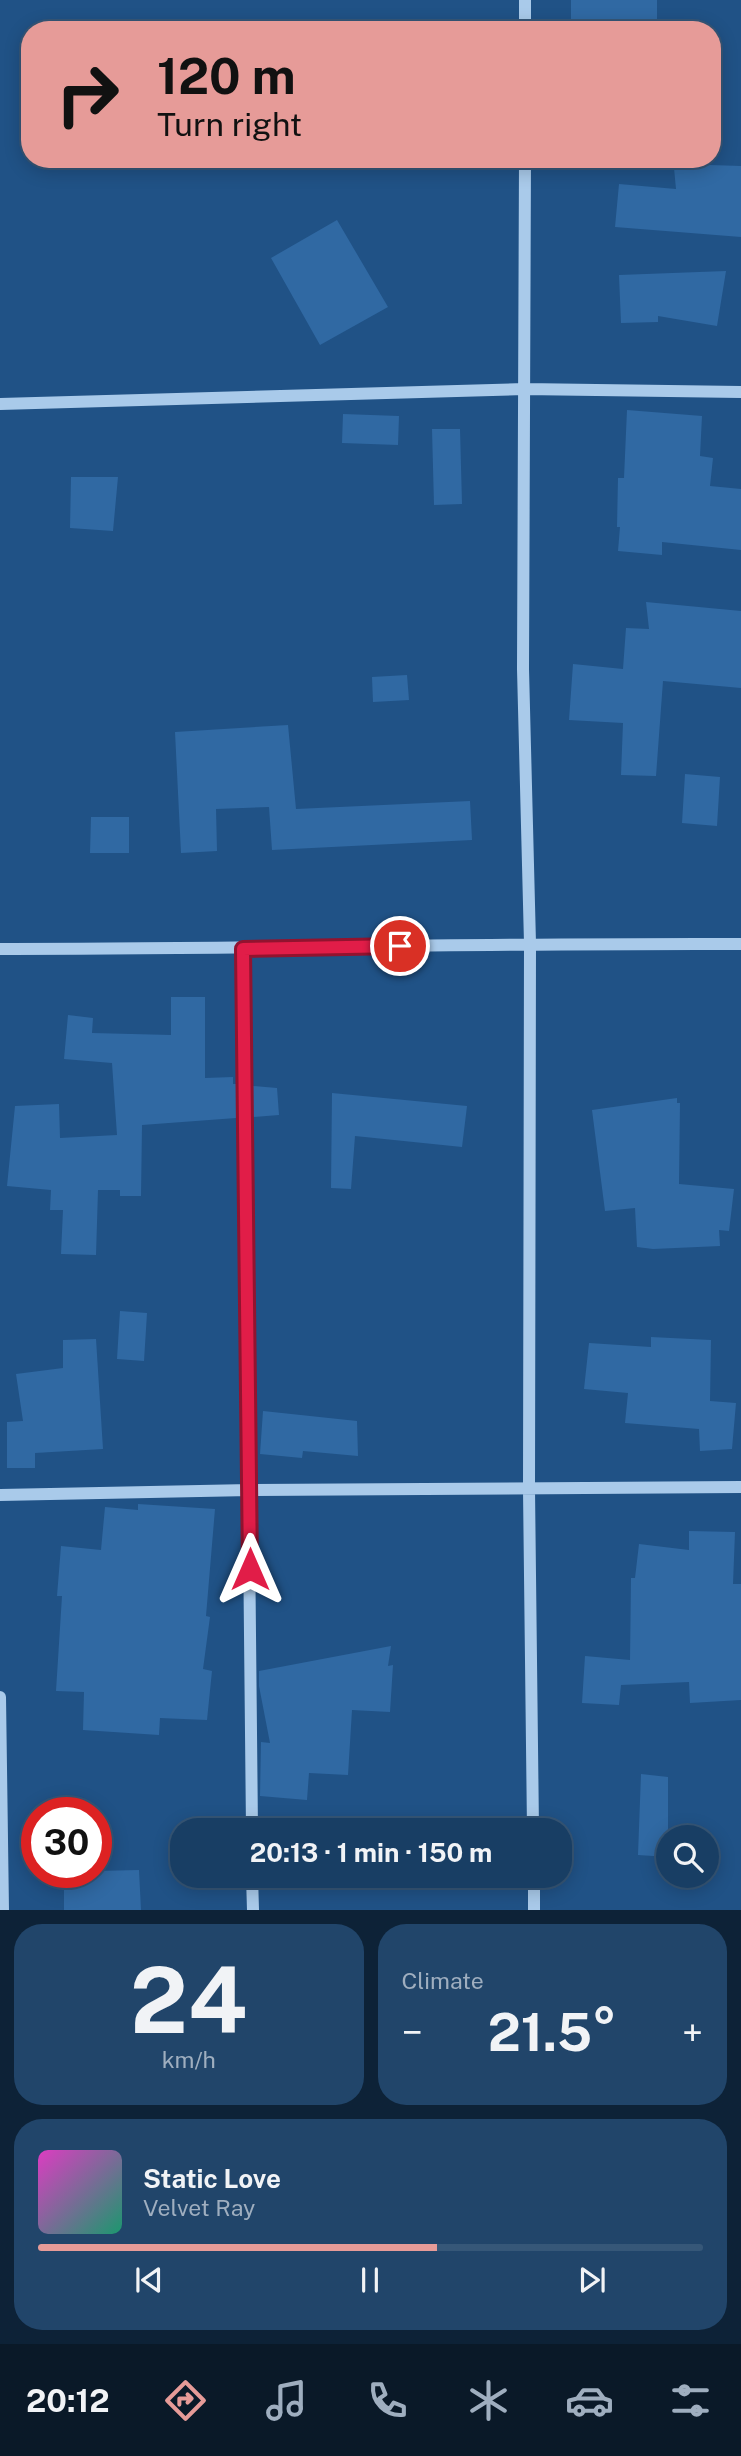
<!DOCTYPE html>
<meta charset="utf-8">
<style>
:root{--surface:#183e64;--page:#21456a;--text:#f1f3f6;--muted:#9faebf;--line:#365778;--accent:#e69b98}
body{margin:0;font-family:"Public Sans",sans-serif;background:var(--page);color:var(--text);height:100vh;display:flex;flex-direction:column;font-size:26px;white-space:nowrap}
*{box-sizing:border-box;margin:0}
p{font-size:23px;color:var(--muted)}
.icon{flex:none;width:38px;height:38px;fill:none;stroke:currentColor;stroke-width:2;stroke-linecap:round;stroke-linejoin:round}
.map{position:relative;height:1910px;overflow:hidden}
.side{display:flex;flex-direction:column;gap:14px;padding:14px;background:#0d2237;flex:1}
.side>*{flex:none}
.guide{position:absolute;left:21px;top:21px;width:700px;height:147px;border-radius:28px;box-shadow:0 4px 18px #0003,0 0 0 2px var(--line);background:#e69b98;color:#111;overflow:hidden}
.tools{position:absolute;left:656px;top:1825px;display:grid;gap:14px}
.tools a{display:grid;place-items:center;width:63px;height:63px;border-radius:50%;background:var(--surface);box-shadow:0 4px 18px #0003,0 0 0 2px var(--line);font-size:35px}
.speed{position:absolute;left:21px;top:1797px;display:flex;gap:14px;font-size:35px;font-weight:700;text-align:center}
.speed>*{display:grid;place-content:center;width:91px;height:91px;border-radius:50%;background:var(--surface);box-shadow:0 4px 18px #0003,0 0 0 2px var(--line);line-height:1}
.speed .limit{border:10px solid #d22;background:#fff;color:#111}
.pin{position:absolute;display:grid;place-items:center;width:60px;height:60px;color:#fff;margin:-30px;border:4px solid #fff;border-radius:50%;box-shadow:0 2px 7px #0007}
.me{position:absolute;width:77px;margin:-38px;rotate:0deg;stroke-linejoin:round;filter:drop-shadow(0 0 5px #0008)}
.turn{display:flex;align-items:center;gap:24px;height:147px;padding:0 21px;font-size:32px}
.turn .icon{width:91px;height:91px;stroke-width:2.5}
.turn b{display:block;font-size:49px;line-height:60px}
.big{font-size:52px;font-weight:700;line-height:1.1}
.side .widget{flex:1;display:flex;flex-direction:column;justify-content:center;gap:10px;min-width:0;padding:0 24px;border-radius:28px;background:var(--page)}
.side .dial{align-items:center;gap:0}
.dial b{font-size:91px;line-height:1}
.song{display:flex;align-items:center;gap:21px}
.cover{width:84px;height:84px;border-radius:10px;background:linear-gradient(135deg,hsl(310 70% 55%),hsl(160 70% 35%))}
.played{height:7px;border-radius:4px;background:linear-gradient(90deg,var(--accent) 60%,var(--line) 60%)}
.keys{display:flex;justify-content:space-around;direction:ltr}
.heat{display:flex;justify-content:space-between;align-items:center;font-size:38px;direction:ltr}
.side .tiles{flex:1;display:grid;gap:14px;grid-template-columns:1fr 1fr}
.widget:last-child{grid-column:span 2}
.trip{position:absolute;left:170px;top:1818px;width:402px;height:70px;border-radius:28px;background:var(--surface);box-shadow:0 4px 18px #0003,0 0 0 2px var(--line);font-weight:700;line-height:70px;text-align:center}
.dock{display:flex;height:112px;justify-content:space-around;align-items:center;background:#0a1928;color:var(--muted)}
.dock .icon{width:49px;height:49px}
.dock .on{color:var(--accent)}
.dock b{font-size:32px;color:var(--text)}
.map>svg:first-child{display:block}
</style>
<div class="map">
<svg width="741" height="1910" viewBox="0 0 741 1910">
<rect width="100%" height="100%" fill="#205286"/>
<path fill="#3069a3" d="M571 0H657V30L571 27Z
M710 165 741 166V237L615 227 619 184 676 189 674 168Z
M337 220 388 307 320 345 271 258Z
M726 271 717 326 658 316V322L621 323 619 275Z
M627 410 702 416 700 456 713 458 710 486 741 489V550L662 542V555L618 551 620 527H617L618 478H624Z
M343 414 399 416 398 445 342 443Z
M432 429H460L462 504 434 505Z
M71 477H118L113 531 70 528Z
M646 602 741 611V688L663 681 656 776 621 775 623 723 569 720 573 664 623 669 626 628 649 629Z
M407 675 409 700 373 702 372 677Z
M288 725 296 809 470 801 472 840 272 850 269 807 216 809 217 851 181 853 175 732Z
M685 774 720 777 717 826 682 823Z
M91 817H129V853H90Z
M171 997H205V1078L233 1077V1084H236V1118L142 1125 141 1196H120V1190H98L96 1255 61 1254 63 1210H50L51 1190 7 1186 15 1106 59 1104 60 1138 117 1135 112 1063 64 1059 68 1015 93 1018 92 1033 171 1035Z
M253 1086 277 1088 279 1115 253 1117Z
M332 1093 467 1106 462 1147 355 1136 351 1189 331 1188Z
M677 1098V1103H680L679 1184 734 1189 729 1231 719 1230 720 1246 653 1249 637 1247 635 1208 605 1211 592 1110Z
M120 1311 147 1313 144 1361 117 1359Z
M651 1337 711 1340 710 1401 736 1403 732 1449 700 1451 699 1429 625 1423 628 1393 584 1389 589 1343 651 1347Z
M96 1339 103 1449 35 1453V1468H7V1422L23 1421 16 1374 63 1368V1340Z
M263 1411 357 1421 358 1456 303 1451 302 1458 260 1454Z
M138 1504 215 1509 206 1616 210 1617 203 1669 212 1671 207 1720 160 1718 159 1735 83 1730 84 1692 56 1691 62 1596H57L61 1546 101 1550 105 1507 138 1510Z
M689 1531 735 1532 733 1584H741V1700L690 1703 689 1682 621 1685 619 1705 582 1703 585 1656 630 1660 631 1578H635L639 1544 689 1550Z
M391 1646 388 1666 393 1665 390 1712 352 1710 348 1775 309 1773 307 1800 260 1796 261 1742 270 1743 259 1686V1671Z
M641 1774 668 1777V1857L638 1855Z
M139 1870 141 1910H64V1880L96 1879V1871Z"/>
<g fill="none" stroke-linecap="round" stroke-linejoin="round">
<path stroke="#a9caea" stroke-width="12" d="M525 30V0
M525 159 523 669 530 943 529 1490 533 1830
M0 404 524 389 741 392
M0 949C247 949 494 943 741 944
M243 949 252 1830
M0 1495 250 1490 741 1487
M0 1697 3 1910
M252 1876 253 1910
M534 1876V1910"/>
</g>
<g fill="none" stroke-linecap="round" stroke-linejoin="round">
<g stroke="#92132f" stroke-width="18">
<path id="route" d="M250 1569 243 949 400 946"/>
</g>
<use href="#route" stroke="#e11d48" stroke-width="12"/>
</g>
</svg>
<div class="tools">
<a><svg class="icon" aria-label="search" viewBox="0 0 24 24"><circle cx="10" cy="10" r="6"/><path d="M15 15l6 6"/></svg></a>
</div>
<div class="speed"><div class="limit">30</div></div>
<div class="pin" style="left:400px;top:946px;background:#d93025"><svg class="icon" aria-label="arrive" viewBox="0 0 24 24"><path d="M6 21V4h12l-3 4 3 4H6"/></svg></div>
<svg class="me" style="left:250px;top:1569px" viewBox="-20 -20 40 40"><path d="M0-17L14 15 0 8-14 15z" fill="#e11d48" stroke="#fff" stroke-width="4"/></svg>
<div class="trip">20:13 · 1 min · 150 m</div>
<div class="guide">
<div class="turn"><svg class="icon" aria-label="right" viewBox="0 0 24 24"><path d="M7 20v-9h11M14 6l5 5-5 5"/></svg><div><b>120 m</b>Turn right</div></div>
</div>
</div>
<section class="side">
<div class="tiles">
<div class="widget dial"><b>24</b><p>km/h</p></div>
<div class="widget"><p>Climate</p>
<div class="heat"><a>−</a><b class="big">21.5°</b><a>+</a></div>
</div>
<div class="widget">
<div class="song"><i class="cover"></i><div><b>Static Love</b><p>Velvet Ray</p></div></div>
<div class="played"></div>
<div class="keys"><svg class="icon" aria-label="previous" viewBox="0 0 24 24"><path d="M18 5L8 12l10 7zM5 5v14"/></svg><svg class="icon" aria-label="pause" viewBox="0 0 24 24"><path d="M8 5v14M16 5v14"/></svg><svg class="icon" aria-label="next" viewBox="0 0 24 24"><path d="M6 5l10 7-10 7zM19 5v14"/></svg></div>
</div>
</div>
</section>
<nav class="dock">
<b>20:12</b>
<svg class="icon on" aria-label="directions" viewBox="0 0 24 24"><path d="M12 3l9 9-9 9-9-9zM9 14v-3h6M13 9l2 2-2 2"/></svg>
<svg class="icon" aria-label="music" viewBox="0 0 24 24"><path d="M9 18V5l10-2v13"/><circle cx="6" cy="18" r="3"/><circle cx="16" cy="16" r="3"/></svg>
<svg class="icon" aria-label="phone" viewBox="0 0 24 24"><path d="M5 4h4l2 5-3 2q2 4 5 5l2-3 5 2v4C11 20 4 13 5 4z"/></svg>
<svg class="icon" aria-label="climate" viewBox="0 0 24 24"><path d="M12 3v18M4 7l16 10M4 17L20 7"/></svg>
<svg class="icon" aria-label="car" viewBox="0 0 24 24"><path d="M5 17H2v-5l4-1 3-4h7l3 4 3 1v5h-3M9 17h6M6 11h13"/><circle cx="7" cy="17" r="2"/><circle cx="17" cy="17" r="2"/></svg>
<svg class="icon" aria-label="filters" viewBox="0 0 24 24"><path d="M4 7h16M4 17h16"/><circle cx="9" cy="7" r="2"/><circle cx="15" cy="17" r="2"/></svg>
</nav>
